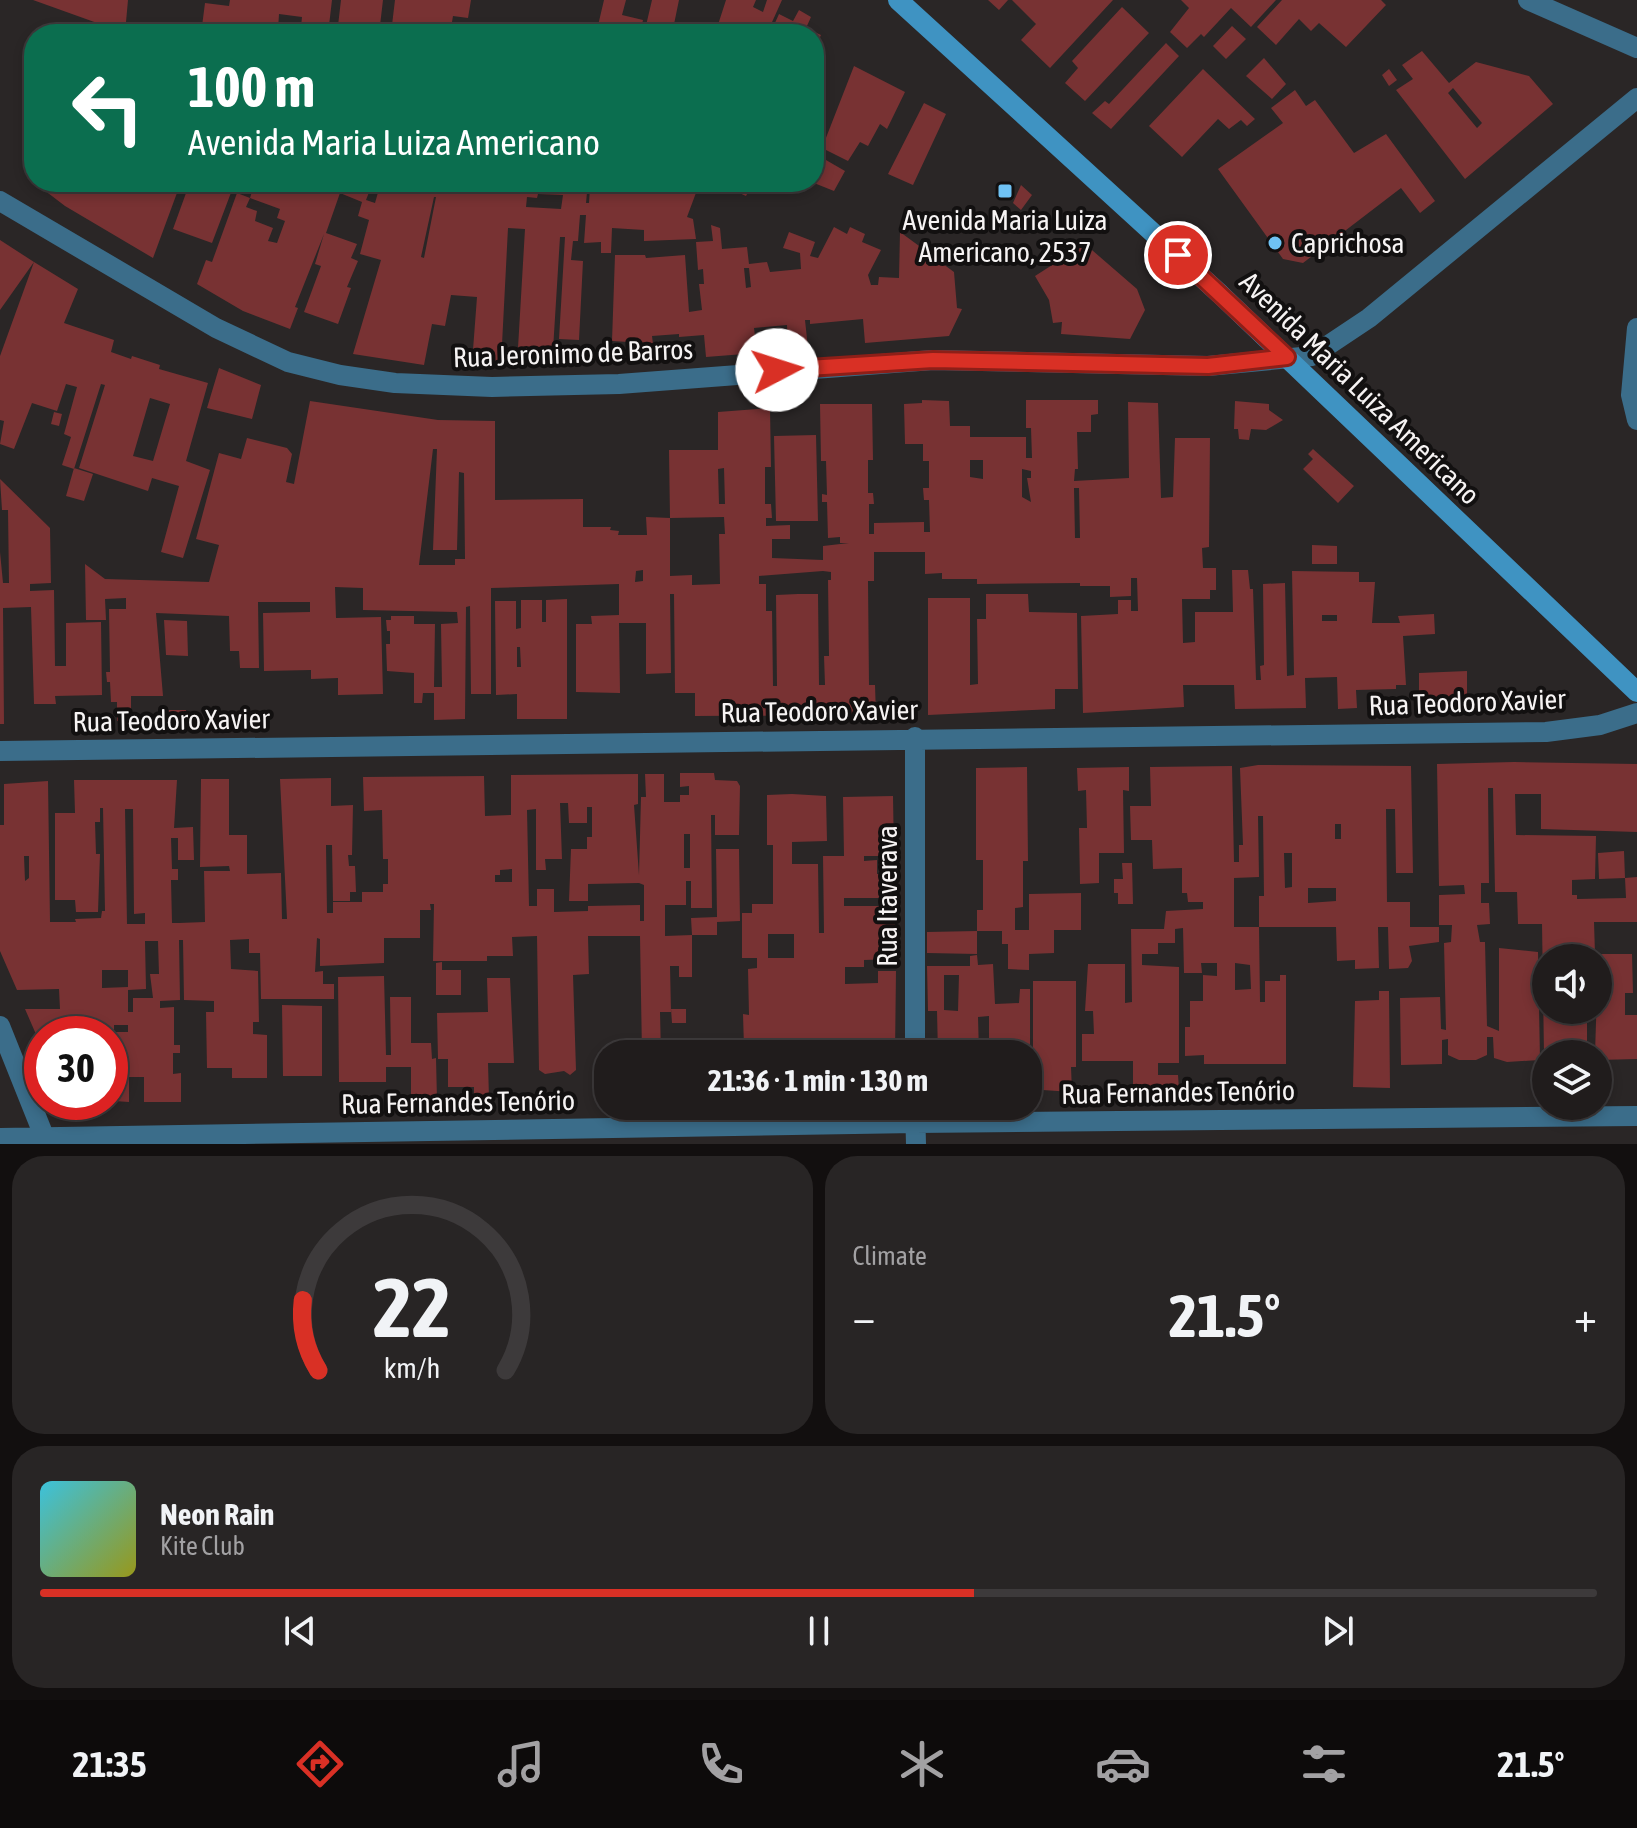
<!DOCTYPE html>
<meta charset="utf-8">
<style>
:root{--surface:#201c1c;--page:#282525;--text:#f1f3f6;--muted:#a2a1a3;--line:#3d3a3b;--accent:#d93025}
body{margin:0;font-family:"Asap Condensed",sans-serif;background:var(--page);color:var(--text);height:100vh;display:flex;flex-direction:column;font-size:30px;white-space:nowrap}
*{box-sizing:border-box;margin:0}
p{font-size:26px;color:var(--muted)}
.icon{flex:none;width:44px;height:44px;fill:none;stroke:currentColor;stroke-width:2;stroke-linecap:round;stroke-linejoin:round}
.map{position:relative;height:1144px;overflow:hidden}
.panel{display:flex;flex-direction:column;gap:12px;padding:12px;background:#120f0f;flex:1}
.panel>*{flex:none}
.hud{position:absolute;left:24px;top:24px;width:800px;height:168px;border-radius:32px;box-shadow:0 4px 12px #0003,0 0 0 2px var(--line);background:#0b6e4f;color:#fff;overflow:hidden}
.fabs{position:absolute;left:1532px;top:944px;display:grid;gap:16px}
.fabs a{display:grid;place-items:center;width:80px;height:80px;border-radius:50%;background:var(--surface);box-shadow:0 4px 12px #0003,0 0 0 2px var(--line);font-size:40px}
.speed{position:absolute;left:24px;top:1016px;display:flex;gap:16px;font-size:40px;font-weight:700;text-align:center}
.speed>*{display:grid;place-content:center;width:104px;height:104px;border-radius:50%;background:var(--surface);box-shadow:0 4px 12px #0003,0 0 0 2px var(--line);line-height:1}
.speed .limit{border:12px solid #d22;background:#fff;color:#111}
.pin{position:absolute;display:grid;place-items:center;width:68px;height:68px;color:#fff;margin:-34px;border:4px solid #fff;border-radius:50%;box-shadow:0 2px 8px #0007}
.me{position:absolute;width:88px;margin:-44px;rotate:85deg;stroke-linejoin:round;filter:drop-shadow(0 0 6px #0008)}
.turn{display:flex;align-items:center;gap:28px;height:168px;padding:0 32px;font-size:36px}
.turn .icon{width:104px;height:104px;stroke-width:2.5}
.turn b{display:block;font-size:56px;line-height:68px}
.big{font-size:60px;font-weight:700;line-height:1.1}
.panel .card{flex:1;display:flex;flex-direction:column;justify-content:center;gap:12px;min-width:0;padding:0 28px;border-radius:32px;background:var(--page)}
.panel .dial{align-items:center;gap:0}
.dial svg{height:208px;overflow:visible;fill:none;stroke:var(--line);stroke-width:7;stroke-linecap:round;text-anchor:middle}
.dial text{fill:var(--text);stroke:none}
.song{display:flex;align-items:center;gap:24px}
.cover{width:96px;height:96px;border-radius:12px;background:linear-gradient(135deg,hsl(190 70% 55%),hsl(60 70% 35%))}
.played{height:8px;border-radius:4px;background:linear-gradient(90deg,var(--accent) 60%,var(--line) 60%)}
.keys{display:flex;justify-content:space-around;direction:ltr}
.heat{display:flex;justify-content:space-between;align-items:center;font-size:44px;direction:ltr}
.panel .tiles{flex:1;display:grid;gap:12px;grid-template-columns:1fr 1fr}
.card:last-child{grid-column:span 2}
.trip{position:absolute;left:594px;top:1040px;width:448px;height:80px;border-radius:32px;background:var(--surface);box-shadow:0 4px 12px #0003,0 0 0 2px var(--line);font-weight:700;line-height:80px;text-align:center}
.menu{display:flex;height:128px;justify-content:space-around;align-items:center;background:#0d0b0b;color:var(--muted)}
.menu .icon{width:56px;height:56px}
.menu .active{color:var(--accent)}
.menu b{font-size:36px;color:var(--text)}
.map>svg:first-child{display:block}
</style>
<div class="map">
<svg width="1637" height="1144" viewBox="0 0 1637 1144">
<rect width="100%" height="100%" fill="#2a2626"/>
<path fill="#783233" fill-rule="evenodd" d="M33 0H128L125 33Z
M230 0H332L328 34H307V28L301 27 302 17 279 14 278 30 288 34H201L205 3 229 6Z
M341 0H383L379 34H337Z
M395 0H471L468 18 453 16 450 34H430V30L392 25Z
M604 0H626L622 15 643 20 640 34H596Z
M652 0H679L672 34H644Z
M726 0H756L753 7 763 12 767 0H782L768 31 757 27 755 34H715Z
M988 0H1008L999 10Z
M1012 0H1113L1050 68 1021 40 1036 24Z
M1181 0H1276L1251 27 1231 8 1204 37 1201 34 1187 48 1170 32 1189 8Z
M1282 0H1381L1386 5 1346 47 1319 23 1311 31 1299 19 1276 45 1257 27Z
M1122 7 1149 33 1085 101 1065 83 1078 68 1072 61Z
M799 10 811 17 806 28 821 35 814 50V34H770L779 14 793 21Z
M1232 26 1246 39 1226 59 1213 46Z
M1166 43 1179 56 1111 129 1092 113 1105 101 1109 104Z
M1422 51 1449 83 1476 62 1529 76 1553 104 1465 179 1396 90 1413 79 1402 65ZM1453 88 1482 123 1477 128 1448 93Z
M1264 58 1286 84 1272 99 1246 76Z
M854 66 905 92 887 129 880 124 868 146 860 142 848 161 822 148Z
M1203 69 1255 119 1247 126 1241 120 1229 129 1218 119 1182 157 1149 126Z
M1389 69 1397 80 1389 86 1382 75Z
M1295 90 1306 106 1315 100 1354 153 1386 134 1435 201 1420 213 1401 188 1303 263 1283 259 1218 169 1283 123 1271 108Z
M924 103 946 114 913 185 888 174Z
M819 156 845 171 834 191 814 183Z
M52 182H181L153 258 65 206 48 193Z
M190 182H235L212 243 173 229Z
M255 182H373L366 200 375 203 381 182H588L586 203H589L590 187H597V182H700L687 217 693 219 696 239 644 241V230L612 228 611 253H601V242L584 243 586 215H580L578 241H573L571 260 583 261 579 340 559 339 565 237H560L552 366 517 365 525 229 508 228 501 364 472 363 477 297 451 295 445 326 432 324 424 365 353 354 381 260 360 254 369 220 358 216 362 202 340 193 326 233 357 244 351 258 358 261 347 287 351 288 338 324 304 312 321 266 315 264 324 234 295 307 298 308 290 329 243 311 197 284 206 260 212 262 237 193 250 198 246 207 257 211 255 221 273 228 268 241 277 243 285 221 277 218 280 209 250 198ZM538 194 563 195 561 209 526 207 527 197 537 198ZM434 197H436L424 258 421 257Z
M715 182H753L746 196Z
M1021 185 1032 195 1021 210 1013 203Z
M711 225 720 228 722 249 747 247 749 264 767 262 770 272 801 269 800 253 783 248 789 232 815 242 810 256 818 258 834 227 847 234 850 227 865 234 862 242 881 250 868 275 871 285H878L879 277 899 278 900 232 926 251V264L935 265 939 261 954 272 957 308 962 309 949 336 865 343 863 319 810 324V320H805L808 348 788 349 787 325 754 328 757 353 706 357 704 335 679 337V334L652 336 655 361 631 363 629 342 612 341 615 255H645L646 258 685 255 689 312 702 310 699 284H704L703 269 698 270 696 242 713 241ZM744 268H749L751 287 746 288Z
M0 240 34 262 0 310Z
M1085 244 1137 289 1145 310 1130 339 1061 334 1062 322 1053 323 1049 300 1035 276Z
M34 262 78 289 64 323 114 340 111 352 131 359 132 356 160 365 159 369 208 383 186 461 210 470 183 558 161 552 179 486 152 478 148 491 79 468 105 385 101 384 74 469 62 465 71 437 64 434 77 387 66 384 57 411 32 403 14 449 0 444 4 421 0 420V356ZM150 398 170 404 153 461 133 456Z
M219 368 261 385 252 419 207 408Z
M922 400 949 401 950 426H970V437H1026V458H1032L1031 428H1026V400H1098V414L1091 415V432H1077L1078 469H1075L1074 481 1129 478 1128 402 1158 403 1161 498 1173 497 1175 438H1210L1209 547 1202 548 1203 568H1216V590H1210V599H1182L1183 643 1195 642V612H1233L1232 570H1248L1250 589H1253L1256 680H1261L1260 666 1264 665 1263 584 1285 583 1287 676 1294 675 1292 571 1359 572V582H1375L1372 623H1400L1398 616 1434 614 1435 634 1403 636 1406 685H1396V689L1356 690 1357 708 1338 709 1337 677 1305 678 1306 708 1235 709 1234 685H1183L1184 707 1083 713 1081 616 1118 614V600H1131V611H1138L1137 578H1131V596L1110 597V586H1080V583L977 584V579H942V573L925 574V552H874V581H868L869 685H875L876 715 695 716V693H675L674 594H670L671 673 646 674V623H619L620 693 576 692V624H592L591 616 619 615V584L491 588V694H471L470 606 466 607 465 719 434 720V693H423L422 703H414V673L387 671 386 644H390V631H387L386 620H391V616H414V624H435L434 687H442L441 624 458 623 457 612 363 610V588L335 587 336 618 381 617 383 694 338 695V678L311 679V670L264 671 263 613 310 612V602H258L259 668H240L239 651H230L229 616 156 613 163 696H131V721H117V702H111L110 682H107L106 672H110L109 609H126V598L105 599 106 620H86L85 564 105 579 209 582 219 545 196 539 219 453 241 459 247 438 287 448 292 454 286 482 294 484 310 401 438 420 495 421V500L583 499V527H611L610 530 619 531 618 535H647L646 517 670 518V576L692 575V585L720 584 719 534H725L724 517 670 518 669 450H718V412L770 408 771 467H765V504H771L772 518H766V526L790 525V539H772V558L823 560V546L849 543H840V537L828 538 827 502H822V494L827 495 826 461H821L820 404H872L873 460H868V493H873L874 504H869V534H874V523L924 522V532H930L929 500H924L923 488H929V461H923V444H905L904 404 922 403ZM433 449H437L433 550H457L459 472 464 473 465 559H455V565H419ZM970 460H983V479L970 477ZM724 468 725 504H719L718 469ZM1022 469 1031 471V478H1027L1031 502 1022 497ZM1074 488H1079L1080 538H1075ZM643 570V581L635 582 636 571ZM823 571 831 572V580H828L829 656H824L825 685H819L818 594H798L776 595 777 686H773L772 611H766V584H759V576ZM1322 615H1337V621H1322Z
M1235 401 1269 404V410L1283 420 1266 430 1251 429 1249 440 1239 439 1238 429H1234Z
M54 412 62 414 59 426 51 424Z
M816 435 818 521H776L774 436Z
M1313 449 1354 486 1338 503 1303 469 1313 459 1308 454Z
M74 468 93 474 84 501 66 496Z
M0 479 50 528 51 583 30 584V591L54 590 55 666H66V623L101 622 102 695 55 696 56 704H34L31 607 3 608 4 724H0V552L3 583H9L8 510H2Z
M1312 545 1337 546V564H1312Z
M986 594H1028L1029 612 1077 613 1078 689H1055V709L928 715V598H970V685L978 684 977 619H986Z
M567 599V719H517V694L496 695 495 601H516V629L521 628V600H542V622H546V600ZM517 647H520L521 667H517Z
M164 620 187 621 188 656 166 655Z
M1467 671V701L1419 706V673Z
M169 710H186V720L169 721Z
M1514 762 1637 764V832L1541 829V794H1515L1516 835 1596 836 1595 879 1572 880V895H1577V899L1626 898 1625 878 1599 879 1598 853 1624 851 1625 878 1637 877V922H1594L1595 954H1632L1633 993H1625V1015H1637V1059L1598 1060 1595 1054 1598 958H1546V1010H1587V1054H1544L1542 924H1518L1517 892H1495L1493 788H1488L1489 883H1481V903H1489L1490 924 1477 925 1480 942H1485L1487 1026 1499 1031V948L1538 952 1540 1060 1507 1062 1494 1058 1493 1037H1487V1055L1476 1060H1459L1448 1055V1039L1442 1040V1064L1401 1065 1400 998 1440 997 1441 1029 1446 1030 1444 943 1451 942 1452 925H1439V895L1465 894 1464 885 1439 886 1437 764Z
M1258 765 1411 766 1413 873H1396L1395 809H1386L1387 902H1410V927H1439V942L1409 946 1412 961 1408 968 1389 969 1388 927H1378L1379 968 1355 969V960L1337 961 1336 927H1259V896H1264L1263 816H1258L1259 877 1234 878V927H1259L1260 1002H1265V981H1280V975H1286V1064H1204V1055L1185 1056V1027H1190V1001H1203V975L1217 976V963H1201L1202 973H1184L1183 928 1175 929V943H1158V954H1142V965L1179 967V1063H1158V1075H1178L1179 1089 1133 1092V1061H1082V1034H1094L1093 1011H1085L1088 964H1125V1003L1132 1002 1131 929H1164L1166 911 1203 909V902H1188L1187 893H1182V868L1153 869 1152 840H1131L1130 806H1151L1150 767 1232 766 1234 862H1239V845H1243L1240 768ZM1335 824H1341V839H1335ZM1284 853H1292V887L1285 888ZM1308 888H1336V901L1308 903ZM1235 963 1250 965 1251 989 1235 990Z
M1027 767 1028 861H1023V907L1015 908V930H1029V894L1081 893V930H1054V953L1029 954V970L1008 969V944H1002V931H977V910H983V860H976V768Z
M1129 767V791L1123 790 1124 853H1099V883L1080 884 1079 828H1087L1086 790 1078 791 1077 768Z
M680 773H714L715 780 737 781 740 786 739 835H715V815H711L712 908H691V881H686V905H665V936L692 935V977H679V966H670L671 1012H660L661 1054H642L640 936H588L589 974 573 975 576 1070 570 1075 564 1071 545 1074 539 1070 537 936 512 937 513 956H487V961H433L434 904H430L431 910H420V938H384V963L320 966V939L317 938 315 972 323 971V984H334V999H261L260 953H249V939L230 940 231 969 258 971 259 1022H253V1034L267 1035V1078H232V1068H207L206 1012H214V1001L184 1000 183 940H179L180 1000 160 1001V1008L174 1007V1045H180V1053H173V1074L181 1073V1102H144V1077H129V1102L114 1101 110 1034H42V1048L25 1009H60L59 989 17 990 0 951V825H4V784L48 781 50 922H76L75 919 101 918 102 911H105L103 808H100V822H95L96 854H100L98 912H76L75 900H55V813H75L74 780H177L174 828 193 827 194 860H178V838H171L172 869H178V880H171L172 923H179L205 922 204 871H230L229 866 200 867 201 779H229V835H247V874L281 873 282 919H287L280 779 331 778V806L353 805 352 855H348L349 866H355L356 892H350V901H333L332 845H326L327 913H333V902H362V892H383V884H388V859H383L382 810 364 811 363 777 484 776 485 816 511 815V775L638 774V804L634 805 639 875 641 797H646L645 774H664V802H680V795H689V786L680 787ZM560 803H568L569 823H587V807H592V837H587V849H571L569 901H588V884L639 883 644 885V921H640V905L588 906V911L554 912V889H537V906H529L527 810 536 809V870H546L545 859H562ZM125 809H133L134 914 145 913V924H127ZM684 834H690V868H684ZM24 856H29V878L25 881ZM512 869V882H495V875H500V870ZM145 941H158L159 974H150L153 998H133V1012H128V990L146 989ZM102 970H128V987L102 988ZM114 1025H128V1032H114Z
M792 794 826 796 827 841 792 842V864H818L819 933H824L823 856H844L843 797 893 796 894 856H864V861L877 860V874L895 873V898H844V906H895V959L864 960V967H845V984L878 983V971H896L895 1054H748V1046L744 1047 743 1014 749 1015 748 969 757 968V958H742V913H752V904H773V845H767V795ZM768 934H794V958H768Z
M716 849H739L740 921 717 922V935H692L691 918 717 917Z
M1122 863H1132L1133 904H1118V893H1114V879H1123Z
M977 931V954L927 953V932Z
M977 955 978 965 993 964 995 1004 1019 1003 1020 989H1030V1054H989V1016L978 1017 979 1054H938L937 1011H928L927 966H970V956ZM944 975H959L958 1011 944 1010Z
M442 962V970H461V995H436V963Z
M384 976 386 1055H391L390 997H411V1043H431L432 1059 436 1058 437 1100H411V1067H386V1082H339L338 977Z
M487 978H510L514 1063H488L489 1098H474V1087H448V1059H438L437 1013 488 1012Z
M1033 981H1076V1067H1071L1072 1092 1028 1089V1067H1033Z
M1379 991H1389L1390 1088 1353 1087 1355 1001 1379 1000Z
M282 1005 322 1006V1076H283Z
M671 1009H686V1023H672Z
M687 1038V1054H670L669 1039Z"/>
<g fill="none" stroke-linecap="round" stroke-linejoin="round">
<path stroke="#3b6d8a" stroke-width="20" d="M1528 0 1637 48
M0 201 216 328 288 362 340 375 395 383 492 387 619 384 933 360 1208 366 1312 356 1369 318 1637 98
M1637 328 1631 395 1637 420
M0 751 1546 732 1600 725 1637 713
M0 1026 44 1136
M915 1054V737
M915 1106 916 1144
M0 1138 915 1123 1637 1116"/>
<path stroke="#3f93c2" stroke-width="20" d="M898 0 1220 294 1637 692"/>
</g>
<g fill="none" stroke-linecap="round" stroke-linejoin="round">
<g stroke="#8d1f18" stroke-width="20">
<path id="route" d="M777 370 933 360 1208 366 1287 357 1178 255"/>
</g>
<use href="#route" stroke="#d93025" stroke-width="14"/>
</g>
<g fill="#6fc2f4" stroke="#121010" stroke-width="3">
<rect x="997" y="183" width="16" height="16" rx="4"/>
<circle cx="1275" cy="243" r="8"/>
</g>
<g text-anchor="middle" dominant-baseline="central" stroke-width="8" stroke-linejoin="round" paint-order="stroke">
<g font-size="28" fill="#f6f3f3" stroke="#121010">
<text x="1005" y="220">Avenida Maria Luiza<tspan x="1005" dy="32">Americano, 2537</tspan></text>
<text x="1291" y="243" text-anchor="start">Caprichosa</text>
</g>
<g font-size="28" fill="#f6f3f3" stroke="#121010">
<text transform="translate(573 353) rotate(-2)">Rua Jeronimo de Barros</text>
<text transform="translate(1360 388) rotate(44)">Avenida Maria Luiza Americano</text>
<text transform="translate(1467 702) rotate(-2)">Rua Teodoro Xavier</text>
<text transform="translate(819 711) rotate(-1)">Rua Teodoro Xavier</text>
<text transform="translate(171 720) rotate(-1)">Rua Teodoro Xavier</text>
<text transform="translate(887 896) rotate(-90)">Rua Itaverava</text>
<text transform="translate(1178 1092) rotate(-1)">Rua Fernandes Tenório</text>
<text transform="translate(458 1102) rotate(-1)">Rua Fernandes Tenório</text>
</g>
</g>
</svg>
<div class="fabs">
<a><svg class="icon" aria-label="sound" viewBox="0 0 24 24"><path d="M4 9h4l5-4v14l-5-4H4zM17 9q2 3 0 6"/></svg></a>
<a><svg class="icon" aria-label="layers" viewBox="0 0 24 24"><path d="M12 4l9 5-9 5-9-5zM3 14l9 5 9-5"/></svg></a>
</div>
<div class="speed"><div class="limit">30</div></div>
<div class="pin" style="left:1178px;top:255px;background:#d93025"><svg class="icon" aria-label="arrive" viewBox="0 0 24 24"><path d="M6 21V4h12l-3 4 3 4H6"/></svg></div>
<svg class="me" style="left:777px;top:370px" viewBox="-20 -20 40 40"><circle r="19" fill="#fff"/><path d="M0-13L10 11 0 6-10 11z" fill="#d93025"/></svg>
<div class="trip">21:36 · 1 min · 130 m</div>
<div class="hud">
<div class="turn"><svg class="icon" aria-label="left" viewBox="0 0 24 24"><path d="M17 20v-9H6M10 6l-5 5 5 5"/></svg><div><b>100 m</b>Avenida Maria Luiza Americano</div></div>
</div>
</div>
<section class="panel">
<div class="tiles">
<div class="card dial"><svg viewBox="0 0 100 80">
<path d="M14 69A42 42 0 1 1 86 69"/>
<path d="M14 69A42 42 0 0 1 8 42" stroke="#d93025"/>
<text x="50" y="56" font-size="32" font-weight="700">22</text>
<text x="50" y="72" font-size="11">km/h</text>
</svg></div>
<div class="card"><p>Climate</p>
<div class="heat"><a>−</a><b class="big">21.5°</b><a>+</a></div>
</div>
<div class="card">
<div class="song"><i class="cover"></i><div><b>Neon Rain</b><p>Kite Club</p></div></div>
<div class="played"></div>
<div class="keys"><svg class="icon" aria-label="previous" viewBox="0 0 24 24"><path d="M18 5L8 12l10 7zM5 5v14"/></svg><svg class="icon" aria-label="pause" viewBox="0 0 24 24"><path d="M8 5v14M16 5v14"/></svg><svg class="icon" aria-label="next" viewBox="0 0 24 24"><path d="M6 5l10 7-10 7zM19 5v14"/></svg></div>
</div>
</div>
</section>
<nav class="menu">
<b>21:35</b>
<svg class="icon active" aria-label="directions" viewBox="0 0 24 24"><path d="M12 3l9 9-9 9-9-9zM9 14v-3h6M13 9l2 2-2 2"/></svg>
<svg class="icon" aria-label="music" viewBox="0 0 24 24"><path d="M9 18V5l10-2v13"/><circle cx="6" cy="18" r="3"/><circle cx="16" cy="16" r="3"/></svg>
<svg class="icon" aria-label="phone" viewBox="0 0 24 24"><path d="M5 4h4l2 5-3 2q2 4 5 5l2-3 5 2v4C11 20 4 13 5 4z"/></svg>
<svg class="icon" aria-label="climate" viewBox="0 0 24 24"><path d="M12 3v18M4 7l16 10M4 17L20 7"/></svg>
<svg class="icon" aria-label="car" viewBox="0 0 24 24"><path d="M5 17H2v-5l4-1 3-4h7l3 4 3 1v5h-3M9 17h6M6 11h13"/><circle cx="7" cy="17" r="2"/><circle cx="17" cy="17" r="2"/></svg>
<svg class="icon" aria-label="filters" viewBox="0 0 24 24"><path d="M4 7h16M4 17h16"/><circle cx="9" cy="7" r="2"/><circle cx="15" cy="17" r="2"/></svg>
<b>21.5°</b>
</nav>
